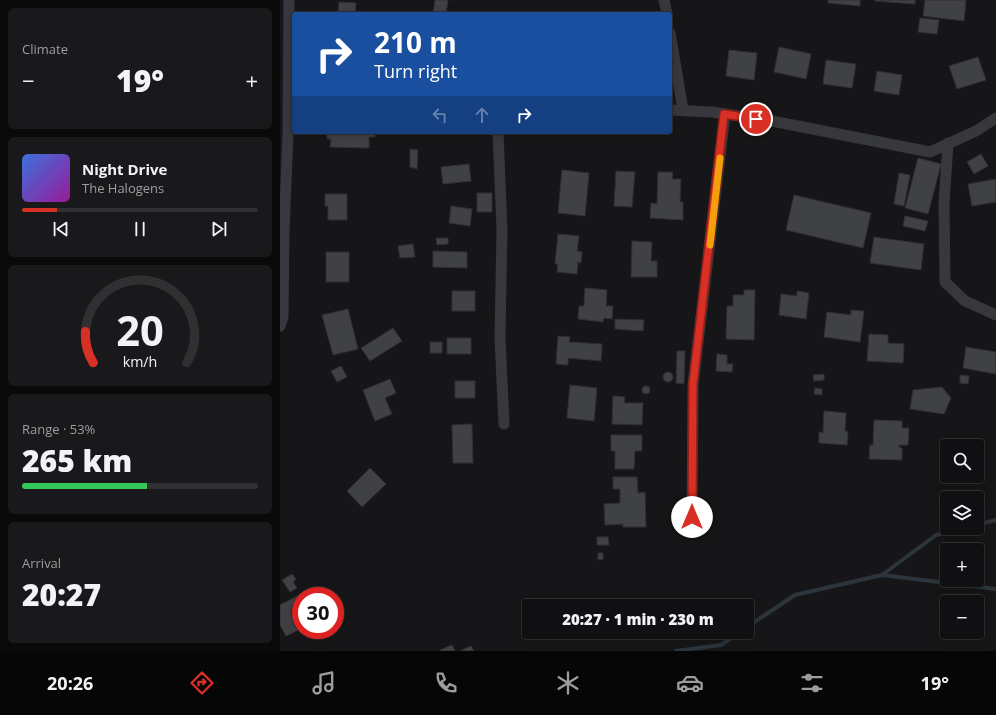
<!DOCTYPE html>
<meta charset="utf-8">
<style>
:root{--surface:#101012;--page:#19191b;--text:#f1f3f6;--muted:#9c9d9f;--line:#303032;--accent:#d93025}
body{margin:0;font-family:"Open Sans",sans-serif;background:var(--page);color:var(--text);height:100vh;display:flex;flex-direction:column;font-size:15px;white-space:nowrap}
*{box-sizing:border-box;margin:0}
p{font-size:13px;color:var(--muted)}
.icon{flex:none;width:22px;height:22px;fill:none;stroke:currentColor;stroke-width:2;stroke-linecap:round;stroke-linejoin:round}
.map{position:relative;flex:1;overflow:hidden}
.details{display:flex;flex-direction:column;gap:8px;padding:8px;background:#09090a;width:280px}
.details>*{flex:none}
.top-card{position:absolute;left:12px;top:12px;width:380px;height:122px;border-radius:4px;box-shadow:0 2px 10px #0003,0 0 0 1px var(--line);background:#1a4fa0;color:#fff;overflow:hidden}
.controls{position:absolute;left:660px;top:439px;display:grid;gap:8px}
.controls a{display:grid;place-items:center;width:44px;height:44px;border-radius:4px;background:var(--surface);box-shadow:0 2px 10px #0003,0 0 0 1px var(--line);font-size:20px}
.speed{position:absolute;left:12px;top:587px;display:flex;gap:8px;font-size:20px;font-weight:700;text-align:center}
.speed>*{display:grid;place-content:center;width:52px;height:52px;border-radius:50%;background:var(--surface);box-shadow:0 2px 10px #0003,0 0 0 1px var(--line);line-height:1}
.speed .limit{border:6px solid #d22;background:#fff;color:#111}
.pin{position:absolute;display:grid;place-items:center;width:34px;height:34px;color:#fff;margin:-17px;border:2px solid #fff;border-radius:50%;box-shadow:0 1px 4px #0007}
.me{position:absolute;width:44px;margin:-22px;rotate:0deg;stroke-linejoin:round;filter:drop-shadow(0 0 3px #0008)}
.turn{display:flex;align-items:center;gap:14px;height:84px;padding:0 16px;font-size:18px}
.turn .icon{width:52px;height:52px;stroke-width:2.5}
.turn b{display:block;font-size:28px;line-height:34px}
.lanes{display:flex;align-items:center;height:38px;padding:0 16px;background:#0003;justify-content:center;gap:20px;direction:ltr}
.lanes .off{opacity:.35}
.big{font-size:30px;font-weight:800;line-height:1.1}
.details .card{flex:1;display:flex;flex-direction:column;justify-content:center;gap:6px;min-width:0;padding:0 14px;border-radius:6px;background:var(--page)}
.details .dial{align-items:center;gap:0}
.dial svg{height:104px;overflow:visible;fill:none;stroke:var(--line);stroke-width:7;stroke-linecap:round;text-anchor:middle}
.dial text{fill:var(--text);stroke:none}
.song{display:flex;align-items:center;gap:12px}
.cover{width:48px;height:48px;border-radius:6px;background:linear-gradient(135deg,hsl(220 70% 55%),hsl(300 70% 35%))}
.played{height:4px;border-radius:2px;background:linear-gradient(90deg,var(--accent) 15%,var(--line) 15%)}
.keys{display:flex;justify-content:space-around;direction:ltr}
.heat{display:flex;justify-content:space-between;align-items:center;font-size:22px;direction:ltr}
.charge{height:6px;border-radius:3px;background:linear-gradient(90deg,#34c759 53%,var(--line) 0)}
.trip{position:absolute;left:242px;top:599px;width:232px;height:40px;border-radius:4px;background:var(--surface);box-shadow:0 2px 10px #0003,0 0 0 1px var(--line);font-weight:800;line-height:40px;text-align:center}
.tab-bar{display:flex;height:64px;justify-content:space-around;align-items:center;background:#060607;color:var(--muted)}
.tab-bar .icon{width:28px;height:28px}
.tab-bar .current{color:var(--accent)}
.tab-bar b{font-size:18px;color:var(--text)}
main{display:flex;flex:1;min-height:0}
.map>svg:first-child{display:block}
</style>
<main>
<section class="details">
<div class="card"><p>Climate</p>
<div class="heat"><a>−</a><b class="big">19°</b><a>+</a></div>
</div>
<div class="card">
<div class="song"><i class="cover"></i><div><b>Night Drive</b><p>The Halogens</p></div></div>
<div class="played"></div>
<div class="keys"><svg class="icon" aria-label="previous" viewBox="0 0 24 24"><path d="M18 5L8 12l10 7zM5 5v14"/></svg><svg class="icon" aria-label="pause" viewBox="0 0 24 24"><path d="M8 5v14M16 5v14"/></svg><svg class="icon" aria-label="next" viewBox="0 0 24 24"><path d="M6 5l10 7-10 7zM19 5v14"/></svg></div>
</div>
<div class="card dial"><svg viewBox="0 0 100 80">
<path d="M14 69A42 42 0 1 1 86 69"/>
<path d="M14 69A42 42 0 0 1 8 45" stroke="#d93025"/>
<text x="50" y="56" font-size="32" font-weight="700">20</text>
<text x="50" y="72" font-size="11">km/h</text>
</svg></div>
<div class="card"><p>Range · 53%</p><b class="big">265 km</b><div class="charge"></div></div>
<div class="card"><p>Arrival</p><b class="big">20:27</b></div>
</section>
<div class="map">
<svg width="716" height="651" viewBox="0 0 716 651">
<rect width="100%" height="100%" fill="#161618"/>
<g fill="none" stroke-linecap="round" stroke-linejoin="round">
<path stroke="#2c353c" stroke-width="4" d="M697 525 716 520
M602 575 716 589
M467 627 515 595 602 575 656 535 684 528
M396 651 441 645 460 632"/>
</g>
<path fill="#404145" stroke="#303034" d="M155 0H168L166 14H153Z
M548 0H580V6L548 3Z
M595 0H635V4L595 1Z
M645 0H686L684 21 643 16Z
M59 2 76 3 75 14H58Z
M640 18 659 20 657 34 638 32Z
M499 47 531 54 526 79 494 72Z
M449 50 477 53 474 80 446 76Z
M698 57 706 80 677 89 669 66Z
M546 60 576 64 572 88 543 84Z
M597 71 622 75 619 95 594 91Z
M47 132H95V137H89V148L50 147 51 139H47Z
M130 149 138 150 137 169 130 167Z
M701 154 708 166 694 174 687 162Z
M638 158 661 164 648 214 625 208Z
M189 164 191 181 163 184 161 167Z
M282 170 309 173 305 216 278 213Z
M336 171 355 172 352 207 334 206Z
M378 172H393L392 179H401L400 202H403V220L370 218 371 203 377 204Z
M619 173 630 175 624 206 614 204Z
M716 179V202L692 206 688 184Z
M197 193H212V212H197Z
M45 194H67V220H48V206H45Z
M514 195 591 213 583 248 506 230Z
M171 206 192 209 190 226 169 223Z
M625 216 648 221 645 231 623 226Z
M278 234 299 236 297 251 302 252 301 263 298 262 297 274 277 272 278 264H275Z
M594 237 644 244 641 270 590 263Z
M156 238H168V244L157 245Z
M352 241 372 242 371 261H377V277H351Z
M133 244 135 257 120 258 118 246Z
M153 251 187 252V268L153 267Z
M46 252H69V282H46Z
M305 288 327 290 326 306H333L332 319 324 318 323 322 298 319 299 306H304Z
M464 290H475L474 340 446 339 447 306H453V295H464Z
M172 291H195V311H172Z
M517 291 529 293 526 319 499 315 501 294 517 296Z
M68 309 78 349 53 355 42 315Z
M571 310 584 311 580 342 544 337 547 312 571 315Z
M335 319 364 320 363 331 335 329Z
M113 328 122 341 90 361 81 348Z
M589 334 608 335V343L624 344 623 363 587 361Z
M278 336 290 337 289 342 322 344 321 361 288 358V365L276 364Z
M167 338H191V354H167Z
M150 342H162V353H150Z
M686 347 716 352V374L683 368Z
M397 351H405L404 384 396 383Z
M437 354 447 355V364H453L452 372 436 371Z
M61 366 67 377 57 382 51 371Z
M383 377a5 5 0 1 1 10 0a5 5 0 1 1-10 0Z
M544 374V380L534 381 533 375Z
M680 375 689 376 688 384 680 383Z
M110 379 116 393 105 398 112 414 95 421 83 390Z
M175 381H195V398H175Z
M290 385 317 388 314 421 287 418Z
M362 390a4 4 0 1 1 8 0a4 4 0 1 1-8 0Z
M662 387 671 398 664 414 630 409 633 390Z
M535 388 542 389V395L534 394Z
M333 396 345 397 344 403H363L362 425 332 424Z
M544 411 566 413 565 431 568 432 567 445 539 443V432L543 433Z
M594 420 622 421V428H629L628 445H619V447L622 448V460L589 459 590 445H593Z
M192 424 193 463H173L172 425Z
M331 435H362V451H355L354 469H335V451H331Z
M90 468 106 484 82 507 67 491Z
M333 477H357L358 493 365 492 366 527H343V524L325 525 324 504 340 503V489H333Z
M317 537H328L329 545H317Z
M318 553H323V559L318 560Z
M12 574 16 579 13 582 17 588 10 592 2 580Z
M19 595 20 598 21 597V619L18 620 21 625V629L6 636 0 625V605Z
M172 645 175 651H160V650Z
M191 646 194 651H180Z"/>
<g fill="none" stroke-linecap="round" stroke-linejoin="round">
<path stroke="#37383d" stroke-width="11" d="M384 0 387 14
M390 33 403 110
M390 110 432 112 492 121 650 152 696 131 716 118
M218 132 222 230 220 338 224 424
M668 143 664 204 665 282 685 301 716 315
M0 326 3 317 4 233 8 133 9 0
M412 517 413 385 445 114"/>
</g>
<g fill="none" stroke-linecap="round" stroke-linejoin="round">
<g stroke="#8d1f18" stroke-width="10">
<path id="route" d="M412 517 413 384 444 114 476 119"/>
</g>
<use href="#route" stroke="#d93025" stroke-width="7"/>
<path stroke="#f59e0b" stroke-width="7" d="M430 245 440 158"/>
</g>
</svg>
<div class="controls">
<a><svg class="icon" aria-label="search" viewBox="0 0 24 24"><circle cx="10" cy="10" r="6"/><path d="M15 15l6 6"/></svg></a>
<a><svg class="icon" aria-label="layers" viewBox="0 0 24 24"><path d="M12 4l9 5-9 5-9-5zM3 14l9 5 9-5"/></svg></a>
<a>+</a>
<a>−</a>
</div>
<div class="speed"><div class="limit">30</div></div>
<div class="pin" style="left:476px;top:119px;background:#d93025"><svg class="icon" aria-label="arrive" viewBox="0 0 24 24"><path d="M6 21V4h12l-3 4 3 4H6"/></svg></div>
<svg class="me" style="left:412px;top:517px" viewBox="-20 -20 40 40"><circle r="19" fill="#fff"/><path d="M0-13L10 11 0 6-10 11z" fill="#d93025"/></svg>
<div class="trip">20:27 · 1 min · 230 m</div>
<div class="top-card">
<div class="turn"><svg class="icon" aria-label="right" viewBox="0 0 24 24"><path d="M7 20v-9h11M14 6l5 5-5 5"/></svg><div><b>210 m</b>Turn right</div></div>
<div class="lanes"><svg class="icon off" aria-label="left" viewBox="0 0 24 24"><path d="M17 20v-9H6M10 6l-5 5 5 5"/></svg><svg class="icon off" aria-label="ahead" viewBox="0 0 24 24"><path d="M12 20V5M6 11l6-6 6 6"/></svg><svg class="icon" aria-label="right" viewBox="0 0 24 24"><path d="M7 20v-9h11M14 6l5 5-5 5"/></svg></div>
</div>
</div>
</main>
<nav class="tab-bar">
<b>20:26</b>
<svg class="icon current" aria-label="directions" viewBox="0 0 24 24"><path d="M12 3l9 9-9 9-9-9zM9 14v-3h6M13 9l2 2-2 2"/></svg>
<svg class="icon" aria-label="music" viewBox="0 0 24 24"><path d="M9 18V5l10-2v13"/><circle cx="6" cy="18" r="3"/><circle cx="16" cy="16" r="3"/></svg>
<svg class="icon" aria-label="phone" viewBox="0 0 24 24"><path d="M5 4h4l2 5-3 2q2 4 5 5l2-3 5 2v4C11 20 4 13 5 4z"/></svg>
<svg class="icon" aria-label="climate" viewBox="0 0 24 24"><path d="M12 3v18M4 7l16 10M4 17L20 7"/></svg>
<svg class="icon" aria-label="car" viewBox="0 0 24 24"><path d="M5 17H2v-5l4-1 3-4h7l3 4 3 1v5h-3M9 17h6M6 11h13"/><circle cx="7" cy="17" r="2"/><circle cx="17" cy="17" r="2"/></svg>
<svg class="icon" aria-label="filters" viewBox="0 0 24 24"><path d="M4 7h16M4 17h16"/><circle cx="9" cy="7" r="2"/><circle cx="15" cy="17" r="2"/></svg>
<b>19°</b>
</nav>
